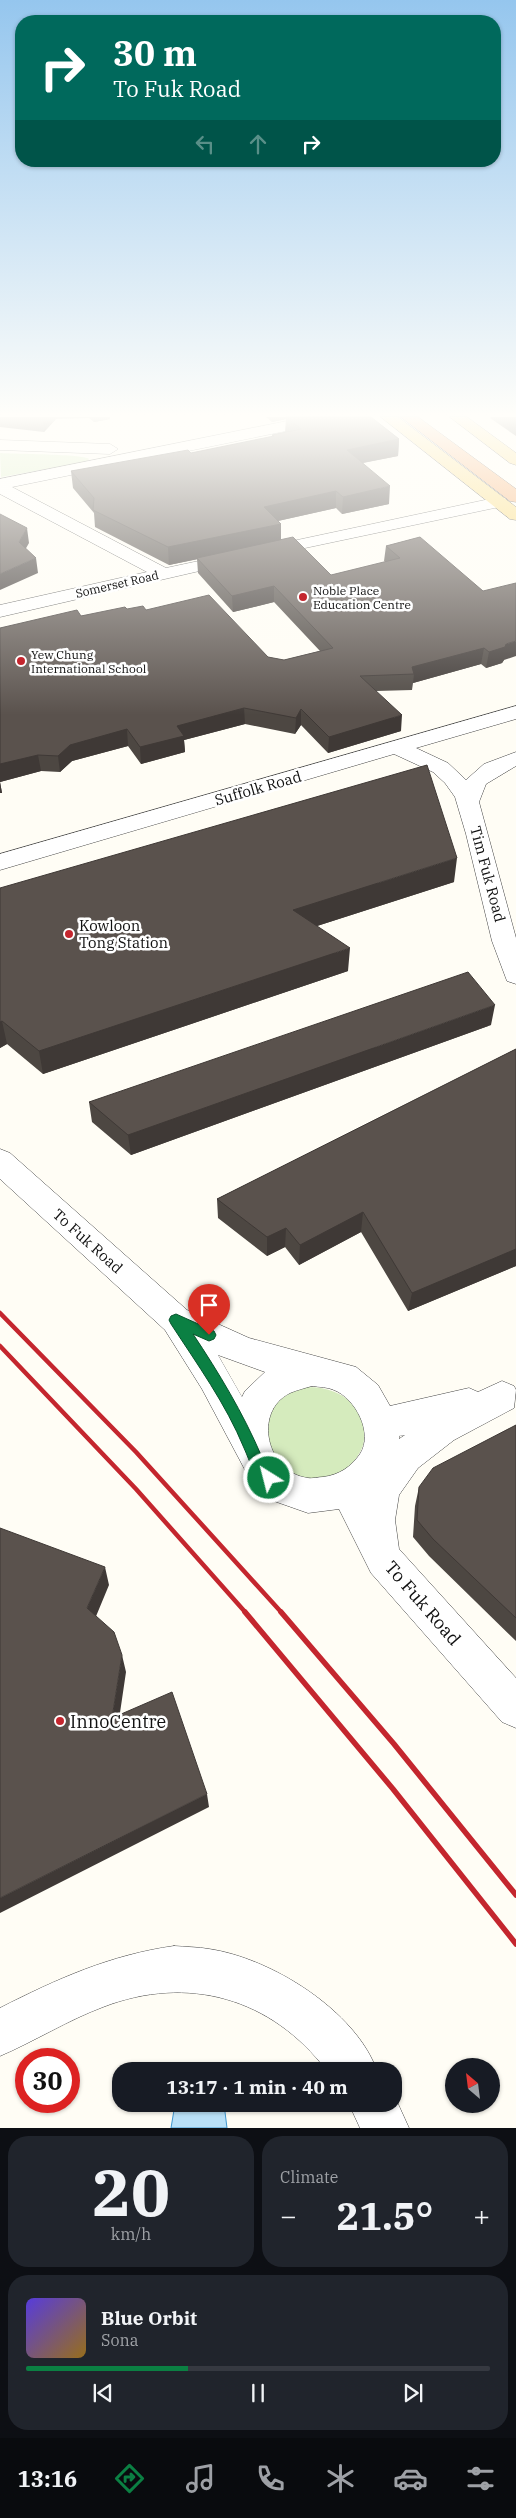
<!DOCTYPE html>
<meta charset="utf-8">
<style>
:root{--surface:#171b24;--page:#20242c;--text:#f1f3f6;--muted:#9ea1a6;--line:#363941;--accent:#0b8043}
body{margin:0;font-family:"IBM Plex Serif",serif;background:var(--page);color:var(--text);height:100vh;display:flex;flex-direction:column;font-size:19px;white-space:nowrap}
*{box-sizing:border-box;margin:0}
p{font-size:16px;color:var(--muted)}
.icon{flex:none;width:28px;height:28px;fill:none;stroke:currentColor;stroke-width:2;stroke-linecap:round;stroke-linejoin:round}
.map{position:relative;height:2128px;overflow:hidden}
.panel{display:flex;flex-direction:column;gap:8px;padding:8px;background:#0d0f14;flex:1}
.panel>*{flex:none}
.hud{position:absolute;left:15px;top:15px;width:486px;height:152px;border-radius:20px;box-shadow:0 1px 4px #0004;background:#00695c;color:#fff;overflow:hidden}
.needle{width:32px;rotate:332deg}
.controls{position:absolute;left:445px;top:2058px;display:grid;gap:10px}
.controls a{display:grid;place-items:center;width:55px;height:55px;border-radius:50%;background:var(--surface);box-shadow:0 1px 4px #0004;font-size:25px}
.speed{position:absolute;left:15px;top:2048px;display:flex;gap:10px;font-size:25px;font-weight:700;text-align:center}
.speed>*{display:grid;place-content:center;width:65px;height:65px;border-radius:50%;background:var(--surface);box-shadow:0 1px 4px #0004;line-height:1}
.speed .limit{border:8px solid #d22;background:#fff;color:#111}
.pin{position:absolute;display:grid;place-items:center;width:42px;height:42px;color:#fff;margin:-51px -21px;border-radius:50% 50% 50% 0;rotate:-45deg;box-shadow:0 0 5px #0007}
.pin .icon{rotate:45deg}
.me{position:absolute;width:55px;margin:-28px;rotate:324deg;stroke-linejoin:round;filter:drop-shadow(0 0 4px #0008)}
.turn{display:flex;align-items:center;gap:18px;height:105px;padding:0 15px;font-size:22px}
.turn .icon{width:65px;height:65px;stroke-width:2.5}
.turn b{display:block;font-size:35px;line-height:42px}
.lanes{display:flex;align-items:center;height:48px;padding:0 15px;background:#0003;justify-content:center;gap:25px;direction:ltr}
.lanes .off{opacity:.35}
.big{font-size:38px;font-weight:700;line-height:1.1}
.panel .tile{flex:1;display:flex;flex-direction:column;justify-content:center;gap:8px;min-width:0;padding:0 18px;border-radius:20px;background:var(--page)}
.panel .dial{align-items:center;gap:0}
.dial b{font-size:65px;line-height:1}
.song{display:flex;align-items:center;gap:15px}
.cover{width:60px;height:60px;border-radius:8px;background:linear-gradient(135deg,hsl(250 70% 55%),hsl(40 70% 35%))}
.played{height:5px;border-radius:2px;background:linear-gradient(90deg,var(--accent) 35%,var(--line) 35%)}
.keys{display:flex;justify-content:space-around;direction:ltr}
.heat{display:flex;justify-content:space-between;align-items:center;font-size:28px;direction:ltr}
.panel .tiles{flex:1;display:grid;gap:8px;grid-template-columns:1fr 1fr}
.tile:last-child{grid-column:span 2}
.trip{position:absolute;left:112px;top:2062px;width:290px;height:50px;border-radius:20px;background:var(--surface);box-shadow:0 1px 4px #0004;font-weight:700;line-height:50px;text-align:center}
.menu{display:flex;height:80px;justify-content:space-around;align-items:center;background:#090b0e;color:var(--muted)}
.menu .icon{width:35px;height:35px}
.menu .current{color:var(--accent)}
.menu b{font-size:22px;color:var(--text)}
.map>svg:first-child{display:block}
</style>
<div class="map">
<svg width="516" height="2128" viewBox="0 0 516 2128">
<rect width="100%" height="100%" fill="#fffdf5"/>
<path fill="#d5ebbd" d="M0 453C15 454 83 454 89 459L87 462 1 477Z
M305 1387C331 1386 356 1397 363 1424 365 1432 365 1443 361 1450 353 1466 344 1472 327 1477 323 1478 317 1481 313 1481 307 1481 300 1476 295 1474 291 1472 284 1471 281 1468 250 1436 265 1399 305 1387Z"/>
<path fill="#b9e0f7" stroke="#3f96cf" d="M175 2104H224L227 2128H171Z"/>
<g fill="none" stroke-linecap="round" stroke-linejoin="round">
<g stroke="#444" stroke-width="1">
<path id="street" d="M307 417H337L330 422 12 487 166 568 499 497 505 498 507 502 505 506 499 507 234 563 0 617V605L147 572 0 494V479Z
M0 440 110 444 118 449 110 454 0 450Z
M516 706V719L416 748 448 763 466 780 484 764 516 752V766L486 784 479 802 516 938V984L507 981 492 941 466 834 455 797 445 783 433 772 394 754 0 870V854Z
M0 1149 10 1153 187 1310 249 1338 356 1367 378 1385 390 1406 469 1388 478 1392 502 1381 514 1386 516 1390 514 1408 454 1440 418 1468 399 1495 395 1520 399 1549 516 1678V1728L502 1722 371 1573 339 1509 308 1513 271 1500 252 1483 202 1389 165 1330 0 1179ZM218 1355 265 1372 245 1391 242 1397ZM312 1386C319 1387 328 1387 334 1390 355 1398 374 1433 360 1454 351 1467 339 1475 323 1477 318 1477 312 1479 308 1478 267 1473 252 1412 290 1393 297 1390 305 1388 312 1386ZM405 1435 399 1439V1436Z
M174 1946C186 1947 198 1947 209 1949 271 1958 356 2011 377 2071H327C272 1998 188 1974 103 2007 68 2020 35 2041 0 2056V2008C57 1979 110 1955 174 1946Z
M394 2095 409 2128H360L349 2104H394Z"/>
</g>
<g stroke="#222" stroke-width="1">
<path id="primary" d="M381 417H398L516 507V520L510 519Z
M450 417H467L516 453V465L510 463Z"/>
</g>
<g stroke="#222" stroke-width="1">
<path id="highway" d="M401 417H418L516 489V502L510 501Z"/>
</g>
<use href="#street" fill="#fff" fill-rule="evenodd"/>
<use href="#primary" fill="#f9d66b" fill-rule="evenodd"/>
<use href="#highway" fill="#f5a25d" fill-rule="evenodd"/>
<path stroke="#c4262e" stroke-width="4.5" d="M0 1313 136 1452 282 1613
M0 1346 136 1489 246 1613"/>
<path stroke="#c4262e" stroke-width="5.5" d="M245 1612 393 1789 516 1944
M281 1612 394 1744 516 1895"/>
</g>
<path fill="#4d4742" d="M0 417H110V419L94 422 89 418 56 419 44 432 0 427Z
M266 417H371L399 439 398 456 363 463 389 504 342 514 336 508 278 521 281 524V540L331 575 386 562 384 561 386 546 420 537 504 660 502 663 486 668 481 664 413 683 412 690 376 691 401 731 328 753 301 725 295 734 245 724 184 740 185 752 141 764 128 746 72 761 60 772 41 771 0 782 2 793H0V628L127 609 146 610 268 657 284 660 320 651 274 602 233 612 198 573 197 559 169 565 95 527 94 513 73 488 71 471 191 453 272 437V435L285 432 286 419 272 422Z
M491 417H516V436L490 418Z
M454 882 317 926 348 971 43 1074 7 1044 0 1048V888Z
M491 1025 131 1155 92 1122 89 1102Z
M516 1049V1266L408 1311 361 1232 299 1265 285 1247 267 1256 218 1218 217 1199Z
M516 1425V1641L429 1556 413 1537 415 1506 419 1487Z"/>
<path fill="#3f3936" d="M42 417H55L56 419 44 432Z
M94 417H110V419L94 422Z
M272 417H286V419L272 422Z
M399 439 398 456 346 466 347 450Z
M390 486 389 504 342 514 343 497Z
M336 491V508L264 524V507Z
M281 524V542L169 565 168 547Z
M27 528 29 543 21 557 19 542Z
M36 558 38 573 0 590V574Z
M274 586V602L233 612 232 596Z
M516 641V656L504 660 502 663 486 668 489 652 506 644Z
M484 648 481 664 413 683 414 674 412 667Z
M244 708 245 724 184 740 185 752 141 764 140 747 177 726Z
M301 709V725L295 734 296 718Z
M402 715 401 731 328 753 329 737Z
M127 729 128 746 72 761 60 772 58 756 70 745Z
M38 755 41 771 0 782 2 793H0V764Z
M457 858 454 882 292 934 293 910Z
M350 948 348 971 43 1074 39 1051Z
M495 1005 491 1025 131 1155 128 1135Z
M2 1021 7 1044 0 1048V1022Z
M363 1212 361 1232 299 1265 300 1245Z
M286 1228 285 1247 267 1256V1237Z
M516 1249V1266L408 1311 412 1293Z
M105 1567 109 1585 92 1626 87 1608Z
M122 1655 126 1672 117 1733 112 1718Z
M207 1794 209 1807 0 1913V1898Z"/>
<path fill="#5a524d" stroke="#3f3936" d="M286 417H371L399 439 347 450 390 486 343 497 336 491 264 507 281 524 168 547 93 510 94 498 71 471 188 450 191 453 274 436 272 435 301 429Z
M0 514 27 528 19 542 36 558 0 574Z
M293 537 331 575 400 558 386 546 420 537 483 591 516 583V641L506 644 505 647 489 652 484 648 412 667 414 674 360 676 402 715 329 737 301 709 296 718 244 708 177 726 184 736 140 747 127 729 70 745 58 756 38 755 0 764V628L77 610 81 616 125 607 127 609 143 606 146 610 209 595 268 657 284 660 333 648 274 586 232 596 197 558Z
M427 765 457 858 293 910 350 948 39 1051 2 1021 0 1022V888Z
M468 972 495 1005 128 1135 89 1102Z
M516 1049V1249L412 1293 363 1212 300 1245 286 1228 267 1237 217 1199Z
M516 1425V1618L433 1539 417 1520 419 1487 433 1468Z
M0 1528 105 1567 87 1608 114 1632 122 1655 112 1718 172 1692 207 1794 0 1898Z"/>
<linearGradient id="sky" x2="0" y2="1"><stop stop-color="#95c6ee"/><stop offset="0.58" stop-color="#fffefa"/><stop offset="1" stop-color="#fffefa" stop-opacity="0"/></linearGradient>
<rect width="516" height="715" fill="url(#sky)"/>
<path fill="#0b8043" stroke="#07532c" d="M176 1314 214 1331 216 1335 214 1339 209 1341 193 1334C219 1373 243 1413 261 1455 265 1464 273 1469 277 1478L275 1482 269 1485C254 1479 250 1461 244 1448 226 1404 197 1364 171 1324L169 1320 171 1316Z"/>
<g fill="#c4262e" stroke="#fff" stroke-width="2">
<circle cx="303" cy="597" r="5"/>
<circle cx="21" cy="661" r="5"/>
<circle cx="69" cy="934" r="5"/>
<circle cx="60" cy="1721" r="5"/>
</g>
<g text-anchor="middle" dominant-baseline="central" stroke-width="5" stroke-linejoin="round" paint-order="stroke">
<g font-size="12" fill="#111" stroke="#fff">
<text transform="translate(117 584) rotate(-13)">Somerset Road</text>
</g>
<g font-size="12" fill="#111" stroke="#fff" text-anchor="start">
<text x="313" y="590">Noble Place<tspan x="313" dy="14">Education Centre</tspan></text>
<text x="31" y="654">Yew Chung<tspan x="31" dy="14">International School</tspan></text>
</g>
<g font-size="15" fill="#111" stroke="#fff">
<text transform="translate(258 788) rotate(-16)">Suffolk Road</text>
<text transform="translate(488 874) rotate(75)">Tim Fuk Road</text>
<text transform="translate(88 1241) rotate(42)">To Fuk Road</text>
</g>
<g font-size="15" fill="#111" stroke="#fff" text-anchor="start">
<text x="79" y="925">Kowloon<tspan x="79" dy="17">Tong Station</tspan></text>
</g>
<g font-size="18" fill="#111" stroke="#fff">
<text transform="translate(423 1603) rotate(49)">To Fuk Road</text>
</g>
<g font-size="18" fill="#111" stroke="#fff" text-anchor="start">
<text x="70" y="1721">InnoCentre</text>
</g>
</g>
</svg>
<div class="controls">
<a><svg class="needle" viewBox="-14 -14 28 28"><path d="M0-13l5 13h-10z" fill="#e53935"/><path d="M0 13l5-13h-10z" fill="#9ea1a6"/></svg></a>
</div>
<div class="speed"><div class="limit">30</div></div>
<div class="pin" style="left:209px;top:1335px;background:#d93025"><svg class="icon" aria-label="arrive" viewBox="0 0 24 24"><path d="M6 21V4h12l-3 4 3 4H6"/></svg></div>
<svg class="me" style="left:269px;top:1478px" viewBox="-20 -20 40 40"><circle r="17" fill="#0b8043" stroke="#fff" stroke-width="3"/><path d="M0-11L8 9 0 5-8 9z" fill="#fff"/></svg>
<div class="trip">13:17 · 1 min · 40 m</div>
<div class="hud">
<div class="turn"><svg class="icon" aria-label="right" viewBox="0 0 24 24"><path d="M7 20v-9h11M14 6l5 5-5 5"/></svg><div><b>30 m</b>To Fuk Road</div></div>
<div class="lanes"><svg class="icon off" aria-label="left" viewBox="0 0 24 24"><path d="M17 20v-9H6M10 6l-5 5 5 5"/></svg><svg class="icon off" aria-label="ahead" viewBox="0 0 24 24"><path d="M12 20V5M6 11l6-6 6 6"/></svg><svg class="icon" aria-label="right" viewBox="0 0 24 24"><path d="M7 20v-9h11M14 6l5 5-5 5"/></svg></div>
</div>
</div>
<section class="panel">
<div class="tiles">
<div class="tile dial"><b>20</b><p>km/h</p></div>
<div class="tile"><p>Climate</p>
<div class="heat"><a>−</a><b class="big">21.5°</b><a>+</a></div>
</div>
<div class="tile">
<div class="song"><i class="cover"></i><div><b>Blue Orbit</b><p>Sona</p></div></div>
<div class="played"></div>
<div class="keys"><svg class="icon" aria-label="previous" viewBox="0 0 24 24"><path d="M18 5L8 12l10 7zM5 5v14"/></svg><svg class="icon" aria-label="pause" viewBox="0 0 24 24"><path d="M8 5v14M16 5v14"/></svg><svg class="icon" aria-label="next" viewBox="0 0 24 24"><path d="M6 5l10 7-10 7zM19 5v14"/></svg></div>
</div>
</div>
</section>
<nav class="menu">
<b>13:16</b>
<svg class="icon current" aria-label="directions" viewBox="0 0 24 24"><path d="M12 3l9 9-9 9-9-9zM9 14v-3h6M13 9l2 2-2 2"/></svg>
<svg class="icon" aria-label="music" viewBox="0 0 24 24"><path d="M9 18V5l10-2v13"/><circle cx="6" cy="18" r="3"/><circle cx="16" cy="16" r="3"/></svg>
<svg class="icon" aria-label="phone" viewBox="0 0 24 24"><path d="M5 4h4l2 5-3 2q2 4 5 5l2-3 5 2v4C11 20 4 13 5 4z"/></svg>
<svg class="icon" aria-label="climate" viewBox="0 0 24 24"><path d="M12 3v18M4 7l16 10M4 17L20 7"/></svg>
<svg class="icon" aria-label="car" viewBox="0 0 24 24"><path d="M5 17H2v-5l4-1 3-4h7l3 4 3 1v5h-3M9 17h6M6 11h13"/><circle cx="7" cy="17" r="2"/><circle cx="17" cy="17" r="2"/></svg>
<svg class="icon" aria-label="filters" viewBox="0 0 24 24"><path d="M4 7h16M4 17h16"/><circle cx="9" cy="7" r="2"/><circle cx="15" cy="17" r="2"/></svg>
</nav>
